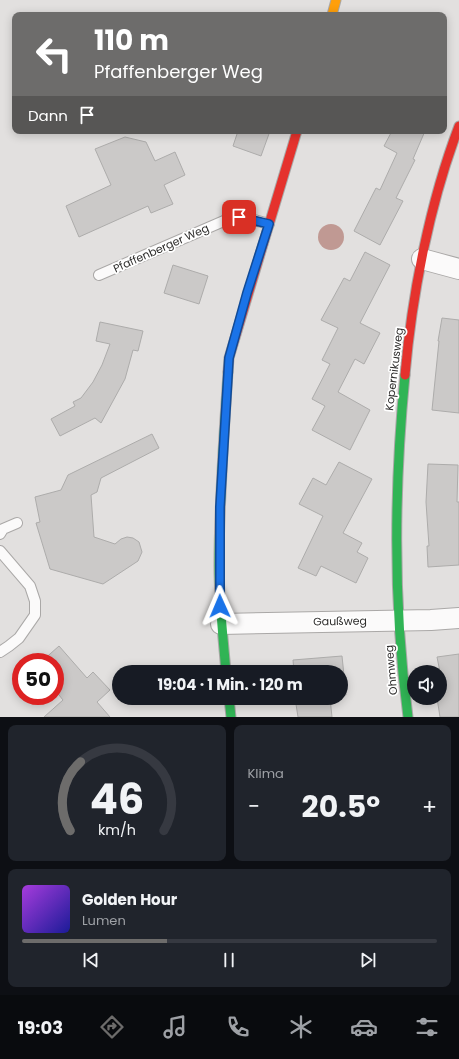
<!DOCTYPE html>
<html lang="de">
<meta charset="utf-8">
<style>
:root{--surface:#171b24;--page:#20242c;--text:#f1f3f6;--muted:#9ea1a6;--line:#363941;--accent:#6d6c6b}
body{margin:0;font-family:Poppins,sans-serif;background:var(--page);color:var(--text);height:100vh;display:flex;flex-direction:column;font-size:15px;white-space:nowrap}
*{box-sizing:border-box;margin:0}
p{font-size:13px;color:var(--muted)}
.icon{flex:none;width:22px;height:22px;fill:none;stroke:currentColor;stroke-width:2;stroke-linecap:round;stroke-linejoin:round}
.map{position:relative;height:717px;overflow:hidden}
.sheet{display:flex;flex-direction:column;gap:8px;padding:8px;background:#0d0f14;flex:1}
.sheet>*{flex:none}
.banner{position:absolute;left:12px;top:12px;width:435px;height:122px;border-radius:8px;box-shadow:0 2px 10px #0003;background:#6d6c6b;color:#fff;overflow:hidden}
.fabs{position:absolute;left:407px;top:665px;display:grid;gap:8px}
.fabs a{display:grid;place-items:center;width:40px;height:40px;border-radius:50%;background:var(--surface);box-shadow:0 2px 10px #0003;font-size:20px}
.speed{position:absolute;left:12px;top:653px;display:flex;gap:8px;font-size:20px;font-weight:700;text-align:center}
.speed>*{display:grid;place-content:center;width:52px;height:52px;border-radius:50%;background:var(--surface);box-shadow:0 2px 10px #0003;line-height:1}
.speed .limit{border:6px solid #d22;background:#fff;color:#111}
.pin{position:absolute;display:grid;place-items:center;width:34px;height:34px;color:#fff;margin:-17px;border-radius:8px;box-shadow:0 2px 6px #0006}
.me{position:absolute;width:44px;margin:-22px;rotate:359deg;stroke-linejoin:round;filter:drop-shadow(0 0 3px #0008)}
.turn{display:flex;align-items:center;gap:14px;height:84px;padding:0 16px;font-size:18px}
.turn .icon{width:52px;height:52px;stroke-width:2.5}
.turn b{display:block;font-size:28px;line-height:34px}
.then{display:flex;align-items:center;height:38px;padding:0 16px;background:#0003;gap:8px;font-size:15px}
.big{font-size:30px;font-weight:700;line-height:1.1}
.sheet .tile{flex:1;display:flex;flex-direction:column;justify-content:center;gap:6px;min-width:0;padding:0 14px;border-radius:8px;background:var(--page)}
.sheet .dial{align-items:center;gap:0}
.dial svg{height:104px;overflow:visible;fill:none;stroke:var(--line);stroke-width:7;stroke-linecap:round;text-anchor:middle}
.dial text{fill:var(--text);stroke:none}
.song{display:flex;align-items:center;gap:12px}
.cover{width:48px;height:48px;border-radius:6px;background:linear-gradient(135deg,hsl(280 70% 55%),hsl(240 70% 35%))}
.played{height:4px;border-radius:2px;background:linear-gradient(90deg,var(--accent) 35%,var(--line) 35%)}
.keys{display:flex;justify-content:space-around;direction:ltr}
.heat{display:flex;justify-content:space-between;align-items:center;font-size:22px;direction:ltr}
.sheet .tiles{flex:1;display:grid;gap:8px;grid-template-columns:1fr 1fr}
.tile:last-child{grid-column:span 2}
.trip{position:absolute;left:112px;top:665px;width:236px;height:40px;border-radius:20px;background:var(--surface);box-shadow:0 2px 10px #0003;font-weight:700;line-height:40px;text-align:center}
.menu{display:flex;height:64px;justify-content:space-around;align-items:center;background:#090b0e;color:var(--muted)}
.menu .icon{width:28px;height:28px}
.menu .active{color:var(--accent)}
.menu b{font-size:18px;color:var(--text)}
.map>svg:first-child{display:block}
</style>
<div class="map">
<svg width="459" height="717" viewBox="0 0 459 717">
<rect width="100%" height="100%" fill="#e2e0df"/>
<path fill="#c09993" d="M318 237a13 13 0 1 1 26 0a13 13 0 1 1-26 0Z"/>
<path fill="#cbc9c8" stroke="#adacab" d="M238 131H270L261 156 233 146Z
M392 131H425L413 159 415 160 396 198 403 201 380 245 354 231 376 188 380 190 397 153 384 146Z
M125 137 146 142 155 161 175 152 185 175 164 185 173 204 151 213 148 206 79 237 66 206 111 185 95 149Z
M365 252 390 265 360 323 380 333 364 364 355 359 338 392 370 410 350 450 312 430 325 406 312 399 330 364 322 360 338 328 321 320 344 278 350 281Z
M173 265 208 276 199 304 164 293Z
M442 318 459 320V413L432 410 439 341H438Z
M100 322 143 331 138 351 133 350 125 379 101 423 95 418 60 436 51 419 75 406 73 402 81 398 93 382 102 365 110 344 96 341Z
M152 434 159 448 101 478 97 492 91 495 94 537 115 544 121 539 127 537 133 538 139 542 142 552 138 561 103 584 50 569 36 523 40 522 35 497 61 490 68 475Z
M339 462 372 479 343 533 362 543 357 552 368 558 356 583 321 566 316 576 298 568 323 516 299 504 313 478 326 485Z
M428 464 458 465 457 502H459V565L428 567 427 546H429L426 502Z
M59 646 87 678 93 672 110 690 97 702 110 717H44L63 700 55 690V662H41Z
M459 654V717H440L437 698H440V672L437 657Z
M342 656 346 695H341V672H294L293 660Z
M295 698H330L332 717H298Z"/>
<g fill="none" stroke-linecap="round" stroke-linejoin="round">
<g stroke="#aaa8a7" stroke-width="12">
<path id="lane" d="M99 275 233 217 247 218 269 224
M0 534 3 529 17 523
M0 551 30 586 35 601V615L19 638 9 646 0 652"/>
</g>
<g stroke="#aaa8a7" stroke-width="22">
<path id="street" d="M422 259 459 269
M221 624 431 620 459 618"/>
</g>
<g stroke="#aaa8a7" stroke-width="11">
<path id="fast" d="M405 375C394 488 393 604 408 717
M226 672C223 637 219 601 219 566 219 501 224 436 228 372
M229 698 231 717"/>
</g>
<g stroke="#aaa8a7" stroke-width="11">
<path id="slow" d="M332 15 336 0"/>
</g>
<g stroke="#aaa8a7" stroke-width="11">
<path id="jam" d="M228 372 229 358 297 131
M405 375C412 294 430 202 459 126"/>
</g>
<use href="#lane" stroke="#fbfafa" stroke-width="10"/>
<use href="#street" stroke="#fbfafa" stroke-width="20"/>
<use href="#fast" stroke="#30b455" stroke-width="9"/>
<use href="#slow" stroke="#ff9f0a" stroke-width="9"/>
<use href="#jam" stroke="#e5322d" stroke-width="9"/>
</g>
<g fill="none" stroke-linecap="round" stroke-linejoin="round">
<g stroke="#114b97" stroke-width="10">
<path id="route" d="M220 606V507L229 358 247 293 269 224 239 217"/>
</g>
<use href="#route" stroke="#1a73e8" stroke-width="7"/>
</g>
<g text-anchor="middle" dominant-baseline="central" stroke-width="3.5" stroke-linejoin="round" paint-order="stroke">
<g font-size="11" fill="#2e2d2c" stroke="#fff">
<text transform="translate(161 248) rotate(-24)">Pfaffenberger Weg</text>
<text transform="translate(394 369) rotate(-83)">Kopernikusweg</text>
<text transform="translate(340 621) rotate(-1)">Gaußweg</text>
<text transform="translate(391 670) rotate(-95)">Ohmweg</text>
</g>
</g>
</svg>
<div class="fabs">
<a><svg class="icon" aria-label="sound" viewBox="0 0 24 24"><path d="M4 9h4l5-4v14l-5-4H4zM17 9q2 3 0 6"/></svg></a>
</div>
<div class="speed"><div class="limit">50</div></div>
<div class="pin" style="left:239px;top:217px;background:#d93025"><svg class="icon" aria-label="arrive" viewBox="0 0 24 24"><path d="M6 21V4h12l-3 4 3 4H6"/></svg></div>
<svg class="me" style="left:220px;top:606px" viewBox="-20 -20 40 40"><path d="M0-17L14 15 0 8-14 15z" fill="#1a73e8" stroke="#fff" stroke-width="4"/></svg>
<div class="trip">19:04 · 1 Min. · 120 m</div>
<div class="banner">
<div class="turn"><svg class="icon" aria-label="left" viewBox="0 0 24 24"><path d="M17 20v-9H6M10 6l-5 5 5 5"/></svg><div><b>110 m</b>Pfaffenberger Weg</div></div>
<div class="then">Dann<svg class="icon" aria-label="arrive" viewBox="0 0 24 24"><path d="M6 21V4h12l-3 4 3 4H6"/></svg></div>
</div>
</div>
<section class="sheet">
<div class="tiles">
<div class="tile dial"><svg viewBox="0 0 100 80">
<path d="M14 69A42 42 0 1 1 86 69"/>
<path d="M14 69A42 42 0 0 1 22 16" stroke="#6d6c6b"/>
<text x="50" y="56" font-size="32" font-weight="700">46</text>
<text x="50" y="72" font-size="11">km/h</text>
</svg></div>
<div class="tile"><p>Klima</p>
<div class="heat"><a>−</a><b class="big">20.5°</b><a>+</a></div>
</div>
<div class="tile">
<div class="song"><i class="cover"></i><div><b>Golden Hour</b><p>Lumen</p></div></div>
<div class="played"></div>
<div class="keys"><svg class="icon" aria-label="previous" viewBox="0 0 24 24"><path d="M18 5L8 12l10 7zM5 5v14"/></svg><svg class="icon" aria-label="pause" viewBox="0 0 24 24"><path d="M8 5v14M16 5v14"/></svg><svg class="icon" aria-label="next" viewBox="0 0 24 24"><path d="M6 5l10 7-10 7zM19 5v14"/></svg></div>
</div>
</div>
</section>
<nav class="menu">
<b>19:03</b>
<svg class="icon active" aria-label="directions" viewBox="0 0 24 24"><path d="M12 3l9 9-9 9-9-9zM9 14v-3h6M13 9l2 2-2 2"/></svg>
<svg class="icon" aria-label="music" viewBox="0 0 24 24"><path d="M9 18V5l10-2v13"/><circle cx="6" cy="18" r="3"/><circle cx="16" cy="16" r="3"/></svg>
<svg class="icon" aria-label="phone" viewBox="0 0 24 24"><path d="M5 4h4l2 5-3 2q2 4 5 5l2-3 5 2v4C11 20 4 13 5 4z"/></svg>
<svg class="icon" aria-label="climate" viewBox="0 0 24 24"><path d="M12 3v18M4 7l16 10M4 17L20 7"/></svg>
<svg class="icon" aria-label="car" viewBox="0 0 24 24"><path d="M5 17H2v-5l4-1 3-4h7l3 4 3 1v5h-3M9 17h6M6 11h13"/><circle cx="7" cy="17" r="2"/><circle cx="17" cy="17" r="2"/></svg>
<svg class="icon" aria-label="filters" viewBox="0 0 24 24"><path d="M4 7h16M4 17h16"/><circle cx="9" cy="7" r="2"/><circle cx="15" cy="17" r="2"/></svg>
</nav>
